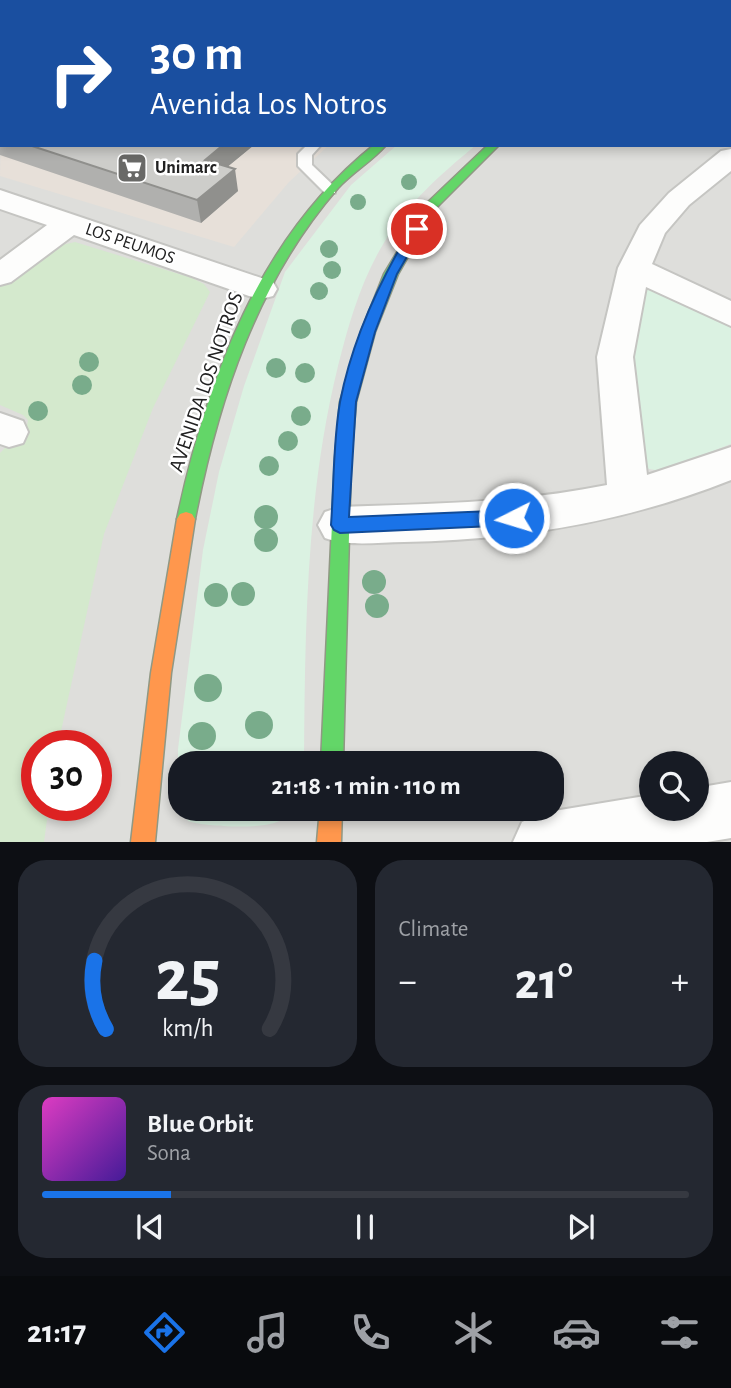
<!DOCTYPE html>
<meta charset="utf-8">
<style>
:root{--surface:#171b24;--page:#242831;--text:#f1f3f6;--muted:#9ea1a6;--line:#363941;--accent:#1a73e8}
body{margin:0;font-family:"Alegreya Sans",sans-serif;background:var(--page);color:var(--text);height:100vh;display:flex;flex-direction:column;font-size:26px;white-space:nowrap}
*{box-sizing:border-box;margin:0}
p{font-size:23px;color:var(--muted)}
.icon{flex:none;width:38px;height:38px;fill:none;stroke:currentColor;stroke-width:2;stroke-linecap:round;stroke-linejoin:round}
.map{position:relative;height:842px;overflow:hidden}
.drawer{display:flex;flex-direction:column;gap:18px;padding:18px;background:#0d0f14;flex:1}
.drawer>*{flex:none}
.banner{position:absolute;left:0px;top:0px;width:732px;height:147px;box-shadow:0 4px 10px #0003;background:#1a4fa0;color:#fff;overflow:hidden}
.buttons{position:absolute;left:639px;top:751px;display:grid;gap:14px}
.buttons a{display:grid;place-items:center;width:70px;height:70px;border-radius:50%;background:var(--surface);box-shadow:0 4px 10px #0003;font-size:35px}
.speed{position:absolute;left:21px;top:730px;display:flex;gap:14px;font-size:35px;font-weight:700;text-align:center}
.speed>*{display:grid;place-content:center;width:91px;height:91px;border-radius:50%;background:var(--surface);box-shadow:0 4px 10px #0003;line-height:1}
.speed .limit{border:10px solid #d22;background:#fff;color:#111}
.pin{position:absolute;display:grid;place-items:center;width:60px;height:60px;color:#fff;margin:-30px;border:4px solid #fff;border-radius:50%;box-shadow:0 2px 7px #0007}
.me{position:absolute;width:77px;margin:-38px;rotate:265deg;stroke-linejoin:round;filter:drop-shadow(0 0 5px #0008)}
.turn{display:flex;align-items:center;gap:24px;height:147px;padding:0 35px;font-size:32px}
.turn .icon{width:91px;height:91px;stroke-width:2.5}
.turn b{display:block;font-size:49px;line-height:60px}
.big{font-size:52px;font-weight:700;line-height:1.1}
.drawer .widget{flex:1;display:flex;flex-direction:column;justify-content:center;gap:10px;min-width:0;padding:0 24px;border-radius:28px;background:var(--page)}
.drawer .dial{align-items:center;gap:0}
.dial svg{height:182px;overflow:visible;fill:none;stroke:var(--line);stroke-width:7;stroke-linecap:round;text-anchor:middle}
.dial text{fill:var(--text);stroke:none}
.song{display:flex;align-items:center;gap:21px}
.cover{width:84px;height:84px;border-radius:10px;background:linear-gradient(135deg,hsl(310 70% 55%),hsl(260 70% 35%))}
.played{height:7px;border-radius:4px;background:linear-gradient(90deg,var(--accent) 20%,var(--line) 20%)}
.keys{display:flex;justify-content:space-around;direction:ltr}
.heat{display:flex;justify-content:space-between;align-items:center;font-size:38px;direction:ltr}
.drawer .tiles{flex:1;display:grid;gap:18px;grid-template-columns:1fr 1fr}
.widget:last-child{grid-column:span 2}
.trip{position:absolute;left:168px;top:751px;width:396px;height:70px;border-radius:28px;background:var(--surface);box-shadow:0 4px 10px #0003;font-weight:700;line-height:70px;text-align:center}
.tab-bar{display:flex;height:112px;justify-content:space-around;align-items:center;background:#090b0e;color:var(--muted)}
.tab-bar .icon{width:49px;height:49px}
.tab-bar .selected{color:var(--accent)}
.tab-bar b{font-size:32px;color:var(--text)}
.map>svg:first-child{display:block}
</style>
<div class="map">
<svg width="731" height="842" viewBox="0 0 731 842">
<rect width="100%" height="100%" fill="#efefea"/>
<path fill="#dededb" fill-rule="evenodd" d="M0 0H731V842H0ZM2 2H730V145H2ZM37 746H96V805H37ZM180 763H551V808H180ZM651 763H696V808H651Z"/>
<path fill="#e7e0d9" d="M2 90V145H329L289 182 234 247 0 176Z"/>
<path fill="#d4e9cd" d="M75 242 192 278 204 284 210 292 153 408 104 534 58 745 37 746V805H49L44 842H0V453L27 426 28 420 23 415 0 405V285L48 248Z"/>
<path fill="#dbf2e2" d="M397 145H476C441 174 408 203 385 241 361 280 349 323 338 366 306 496 305 629 304 763H180V808L293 809C290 812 286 818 281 820 266 830 205 827 188 821L178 805V749L203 550 219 472 244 386 285 272 351 185Z
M649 289 663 293 731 326V444L661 471 649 469 640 462 628 356 639 293Z"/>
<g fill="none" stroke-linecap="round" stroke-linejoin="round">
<g stroke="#c5c5c2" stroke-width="4">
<path id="lane" d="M259 0H270L258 2Z
M307 145H321L312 155V165L335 187V193H325L298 166V154Z"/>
</g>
<g stroke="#c5c5c2" stroke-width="4">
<path id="street" d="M103 0H125L102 2Z
M422 0H447L421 2Z
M2 53V67L0 68V54Z
M731 149V171L689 205 665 233 652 264 731 301V326L646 287 633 357 647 475 731 447V480C626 522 517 540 404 542 378 542 350 547 325 538L318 525 325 512 340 507C430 504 518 503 607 485L597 357 618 268 640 225 669 193 721 151Z
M0 190 273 282 277 289 273 296 261 299 249 296 74 235 11 282 0 285V260L47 225 0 209Z
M0 413 23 421 28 432 23 443 9 447 0 444Z
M731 782V838L707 842H513L522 822 542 813 651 795V808H696V788Z"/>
</g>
<g stroke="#909884" stroke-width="3">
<path id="fast" d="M666 0H679L665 2Z
M374 145H386C372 161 353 172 338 188 257 281 218 400 195 519L192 524 186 526 180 524 177 519C207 379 259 237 374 145Z
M488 145H499L435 209 398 274 375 332 356 402 351 459 343 763H321L335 459 340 402 361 332 384 274 426 204Z"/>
</g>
<g stroke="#909884" stroke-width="3">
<path id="slow" d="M350 0H360L362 2H351Z
M186 512 192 514 195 519 171 673 155 842H131L151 673 177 519 180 514Z
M320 808H342L341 842H317Z"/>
</g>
<g stroke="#909884" stroke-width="3">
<path id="jam" d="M730 23H731V29H730Z"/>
</g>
<use href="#lane" fill="#fdfdfc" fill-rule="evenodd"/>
<use href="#street" fill="#fdfdfc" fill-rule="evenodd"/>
<use href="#fast" fill="#63d668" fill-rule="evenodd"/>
<use href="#slow" fill="#ff974d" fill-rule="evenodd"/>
<use href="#jam" fill="#b3261e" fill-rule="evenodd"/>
</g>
<g fill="#79ac8b">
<circle cx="409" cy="182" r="8"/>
<circle cx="358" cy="202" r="8"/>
<circle cx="329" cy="249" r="9"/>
<circle cx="332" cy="270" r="9"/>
<circle cx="319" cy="291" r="9"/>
<circle cx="301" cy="329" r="10"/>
<circle cx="89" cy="362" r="10"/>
<circle cx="276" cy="368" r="10"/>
<circle cx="305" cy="373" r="10"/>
<circle cx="82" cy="385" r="10"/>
<circle cx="38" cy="411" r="10"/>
<circle cx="301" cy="416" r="10"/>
<circle cx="288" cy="441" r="10"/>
<circle cx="269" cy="466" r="10"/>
<circle cx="266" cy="517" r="12"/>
<circle cx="266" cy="540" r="12"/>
<circle cx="374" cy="582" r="12"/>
<circle cx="243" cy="594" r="12"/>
<circle cx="216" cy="595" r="12"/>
<circle cx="377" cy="606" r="12"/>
<circle cx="208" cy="688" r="14"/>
<circle cx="259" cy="725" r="14"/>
<circle cx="202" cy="736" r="14"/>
</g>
<path fill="#b0b0ae" d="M2 100V145H254L227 167 238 191 201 223 0 155V101Z"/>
<path fill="#90908d" d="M216 0H245V2H214Z
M223 145H254L209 182 205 160Z
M235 169 238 191 201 223 197 200Z"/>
<path fill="#cdcdca" stroke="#90908d" stroke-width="2" d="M138 0H216L214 2H135Z
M2 100V136H0V101Z
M29 145H223L205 160 235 169 197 200Z"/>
<path fill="#1a73e8" stroke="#114b97" stroke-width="2" d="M417 225 423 229 397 274 375 332 356 402 349 517 514 510 520 513 522 518 520 523 514 525 340 533 334 530 331 525C334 485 333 442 340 402 352 340 379 282 411 229Z"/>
<defs>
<g id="supermarket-square" transform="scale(1.575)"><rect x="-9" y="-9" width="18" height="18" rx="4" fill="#696967" stroke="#fff"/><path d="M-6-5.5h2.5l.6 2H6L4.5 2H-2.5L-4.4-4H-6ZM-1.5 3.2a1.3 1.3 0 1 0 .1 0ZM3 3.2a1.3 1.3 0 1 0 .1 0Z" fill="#fff"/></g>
</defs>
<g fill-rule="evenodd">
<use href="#supermarket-square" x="132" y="168"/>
</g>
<g text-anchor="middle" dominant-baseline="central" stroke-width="5" stroke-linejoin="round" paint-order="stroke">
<g font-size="18" font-weight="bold" fill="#212121" stroke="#fff" text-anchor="start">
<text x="155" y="168">Unimarc</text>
</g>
<g font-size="18" fill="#212121" stroke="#fff">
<text transform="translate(130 244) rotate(19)">LOS PEUMOS</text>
</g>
<g font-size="21" fill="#212121" stroke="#fff">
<text transform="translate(206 382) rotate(-71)">AVENIDA LOS NOTROS</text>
</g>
</g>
</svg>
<div class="buttons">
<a><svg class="icon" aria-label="search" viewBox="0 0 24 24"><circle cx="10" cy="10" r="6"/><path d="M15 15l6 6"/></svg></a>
</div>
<div class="speed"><div class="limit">30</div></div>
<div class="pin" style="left:417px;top:229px;background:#d93025"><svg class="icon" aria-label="arrive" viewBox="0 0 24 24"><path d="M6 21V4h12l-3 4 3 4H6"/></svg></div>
<svg class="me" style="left:514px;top:518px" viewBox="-20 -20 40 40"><circle r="17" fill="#1a73e8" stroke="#fff" stroke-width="3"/><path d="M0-11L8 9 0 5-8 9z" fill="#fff"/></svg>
<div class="trip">21:18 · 1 min · 110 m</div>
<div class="banner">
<div class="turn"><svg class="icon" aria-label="right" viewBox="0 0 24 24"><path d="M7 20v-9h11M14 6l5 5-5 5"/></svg><div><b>30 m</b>Avenida Los Notros</div></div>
</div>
</div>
<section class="drawer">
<div class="tiles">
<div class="widget dial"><svg viewBox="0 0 100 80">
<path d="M14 69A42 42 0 1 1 86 69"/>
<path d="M14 69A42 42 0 0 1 9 39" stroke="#1a73e8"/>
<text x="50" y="56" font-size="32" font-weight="700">25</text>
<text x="50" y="72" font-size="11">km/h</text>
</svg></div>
<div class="widget"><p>Climate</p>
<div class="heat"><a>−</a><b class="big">21°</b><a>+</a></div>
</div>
<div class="widget">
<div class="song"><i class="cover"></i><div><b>Blue Orbit</b><p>Sona</p></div></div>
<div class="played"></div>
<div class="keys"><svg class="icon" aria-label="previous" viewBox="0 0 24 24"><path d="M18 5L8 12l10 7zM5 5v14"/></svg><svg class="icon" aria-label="pause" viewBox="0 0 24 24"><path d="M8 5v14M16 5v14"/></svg><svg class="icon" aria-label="next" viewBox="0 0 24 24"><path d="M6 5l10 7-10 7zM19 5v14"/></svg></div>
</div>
</div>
</section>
<nav class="tab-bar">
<b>21:17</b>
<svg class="icon selected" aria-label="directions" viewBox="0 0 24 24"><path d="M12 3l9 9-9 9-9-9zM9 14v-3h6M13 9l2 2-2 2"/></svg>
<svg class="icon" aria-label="music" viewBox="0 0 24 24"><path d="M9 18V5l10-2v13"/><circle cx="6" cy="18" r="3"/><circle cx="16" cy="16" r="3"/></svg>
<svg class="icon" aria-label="phone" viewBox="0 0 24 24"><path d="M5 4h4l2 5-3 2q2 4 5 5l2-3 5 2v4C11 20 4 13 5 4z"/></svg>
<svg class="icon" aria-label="climate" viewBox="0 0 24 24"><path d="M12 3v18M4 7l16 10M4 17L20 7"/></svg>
<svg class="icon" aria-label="car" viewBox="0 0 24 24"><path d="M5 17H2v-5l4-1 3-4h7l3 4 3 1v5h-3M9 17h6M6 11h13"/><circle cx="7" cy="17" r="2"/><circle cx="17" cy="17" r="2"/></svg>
<svg class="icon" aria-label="filters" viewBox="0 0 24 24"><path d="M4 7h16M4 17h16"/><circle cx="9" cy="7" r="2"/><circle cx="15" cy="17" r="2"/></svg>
</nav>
